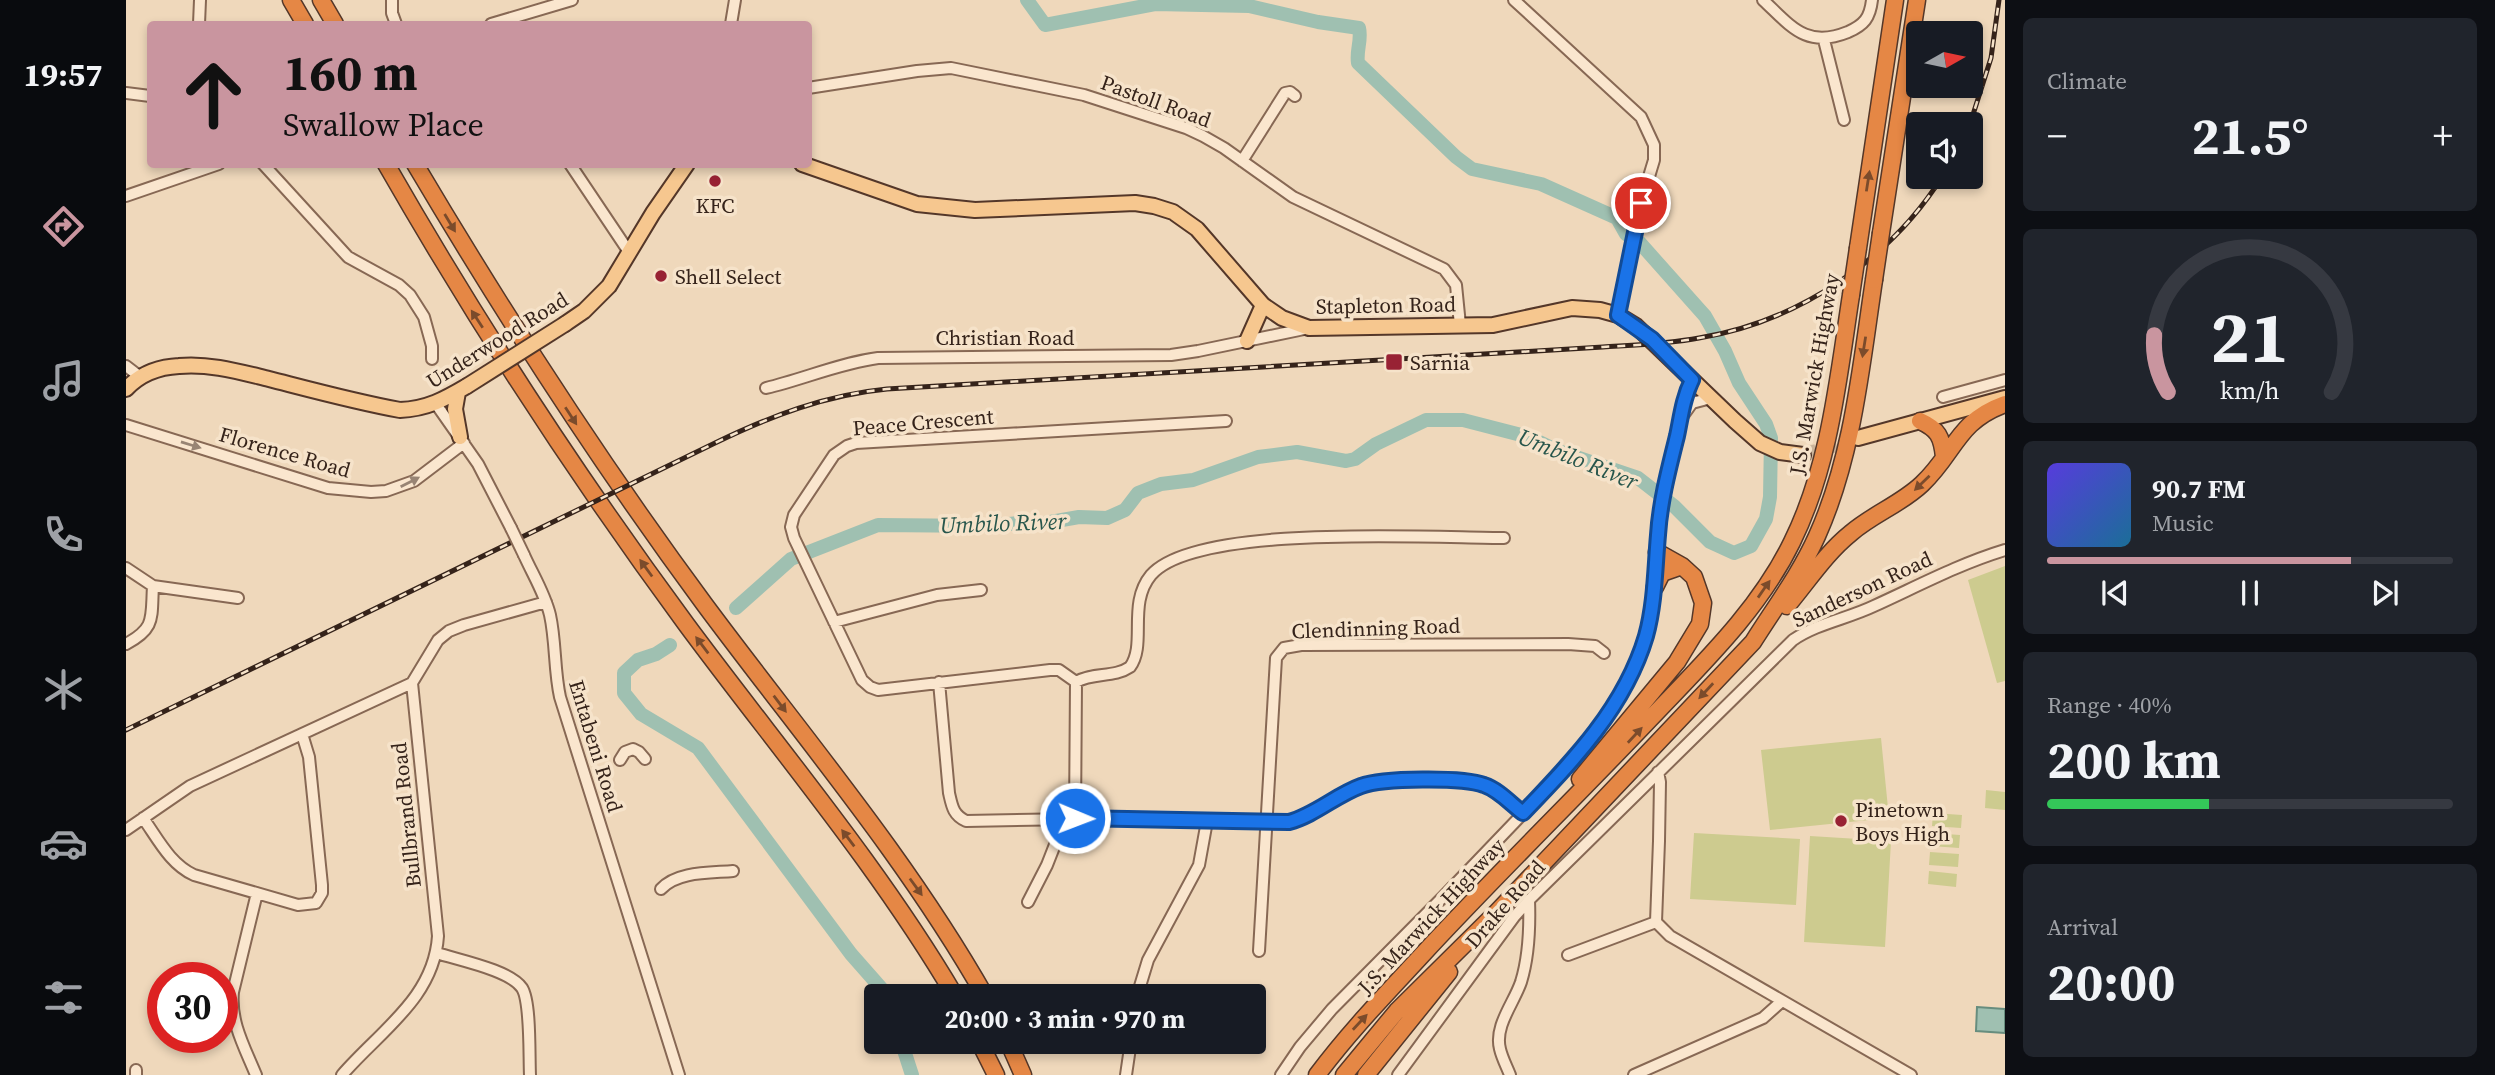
<!DOCTYPE html>
<meta charset="utf-8">
<style>
:root{--surface:#171b24;--page:#20242c;--text:#f1f3f6;--muted:#9ea1a6;--line:#363941;--accent:#c9959f}
body{margin:0;font-family:"Source Serif 4",serif;background:var(--page);color:var(--text);height:100vh;display:flex;flex-direction:column;font-size:26px;white-space:nowrap}
*{box-sizing:border-box;margin:0}
p{font-size:23px;color:var(--muted)}
.icon{flex:none;width:38px;height:38px;fill:none;stroke:currentColor;stroke-width:2;stroke-linecap:round;stroke-linejoin:round}
.map{position:relative;flex:1;overflow:hidden}
.details{display:flex;flex-direction:column;gap:18px;padding:18px;background:#0d0f14;width:490px}
.details>*{flex:none}
.top-card{position:absolute;left:21px;top:21px;width:665px;height:147px;border-radius:7px;box-shadow:0 4px 10px #0003;background:#c9959f;color:#111;overflow:hidden}
.needle{width:46px;rotate:81deg}
.controls{position:absolute;left:1780px;top:21px;display:grid;gap:14px}
.controls a{display:grid;place-items:center;width:77px;height:77px;border-radius:7px;background:var(--surface);box-shadow:0 4px 10px #0003;font-size:35px}
.speed{position:absolute;left:21px;top:962px;display:flex;gap:14px;font-size:35px;font-weight:700;text-align:center}
.speed>*{display:grid;place-content:center;width:91px;height:91px;border-radius:50%;background:var(--surface);box-shadow:0 4px 10px #0003;line-height:1}
.speed .limit{border:10px solid #d22;background:#fff;color:#111}
.pin{position:absolute;display:grid;place-items:center;width:60px;height:60px;color:#fff;margin:-30px;border:4px solid #fff;border-radius:50%;box-shadow:0 2px 7px #0007}
.me{position:absolute;width:77px;margin:-38px;rotate:91deg;stroke-linejoin:round;filter:drop-shadow(0 0 5px #0008)}
.turn{display:flex;align-items:center;gap:24px;height:147px;padding:0 21px;font-size:32px}
.turn .icon{width:91px;height:91px;stroke-width:2.5}
.turn b{display:block;font-size:49px;line-height:60px}
.big{font-size:52px;font-weight:700;line-height:1.1}
.details .card{flex:1;display:flex;flex-direction:column;justify-content:center;gap:10px;min-width:0;padding:0 24px;border-radius:10px;background:var(--page)}
.details .dial{align-items:center;gap:0}
.dial svg{height:182px;overflow:visible;fill:none;stroke:var(--line);stroke-width:7;stroke-linecap:round;text-anchor:middle}
.dial text{fill:var(--text);stroke:none}
.song{display:flex;align-items:center;gap:21px}
.cover{width:84px;height:84px;border-radius:10px;background:linear-gradient(135deg,hsl(250 70% 55%),hsl(200 70% 35%))}
.played{height:7px;border-radius:4px;background:linear-gradient(90deg,var(--accent) 75%,var(--line) 75%)}
.keys{display:flex;justify-content:space-around;direction:ltr}
.heat{display:flex;justify-content:space-between;align-items:center;font-size:38px;direction:ltr}
.charge{height:10px;border-radius:5px;background:linear-gradient(90deg,#34c759 40%,var(--line) 0)}
.trip{position:absolute;left:738px;top:984px;width:402px;height:70px;border-radius:7px;background:var(--surface);box-shadow:0 4px 10px #0003;font-weight:700;line-height:70px;text-align:center}
main{display:flex;flex:1;min-height:0}
.menu{display:flex;flex-direction:column;width:126px;justify-content:space-around;align-items:center;background:#090b0e;color:var(--muted)}
.menu .icon{width:49px;height:49px}
.menu .current{color:var(--accent)}
.menu b{font-size:32px;color:var(--text)}
.map>svg:first-child{display:block}
</style>
<main>
<nav class="menu">
<b>19:57</b>
<svg class="icon current" aria-label="directions" viewBox="0 0 24 24"><path d="M12 3l9 9-9 9-9-9zM9 14v-3h6M13 9l2 2-2 2"/></svg>
<svg class="icon" aria-label="music" viewBox="0 0 24 24"><path d="M9 18V5l10-2v13"/><circle cx="6" cy="18" r="3"/><circle cx="16" cy="16" r="3"/></svg>
<svg class="icon" aria-label="phone" viewBox="0 0 24 24"><path d="M5 4h4l2 5-3 2q2 4 5 5l2-3 5 2v4C11 20 4 13 5 4z"/></svg>
<svg class="icon" aria-label="climate" viewBox="0 0 24 24"><path d="M12 3v18M4 7l16 10M4 17L20 7"/></svg>
<svg class="icon" aria-label="car" viewBox="0 0 24 24"><path d="M5 17H2v-5l4-1 3-4h7l3 4 3 1v5h-3M9 17h6M6 11h13"/><circle cx="7" cy="17" r="2"/><circle cx="17" cy="17" r="2"/></svg>
<svg class="icon" aria-label="filters" viewBox="0 0 24 24"><path d="M4 7h16M4 17h16"/><circle cx="9" cy="7" r="2"/><circle cx="15" cy="17" r="2"/></svg>
</nav>
<div class="map">
<svg width="1879" height="1075" viewBox="0 0 1879 1075">
<rect width="100%" height="100%" fill="#efd8bb"/>
<path fill="#cdcb8f" d="M1879 566V681L1871 683 1842 580Z
M1755 738 1763 818 1644 830 1635 750Z
M1860 790 1879 792V810L1859 808Z
M1807 813 1836 815 1835 828 1806 826Z
M1568 833 1674 839 1670 905 1564 899Z
M1806 833 1834 835 1833 848 1805 846Z
M1684 836 1765 841 1759 947 1678 942Z
M1804 852 1833 854 1832 867 1803 865Z
M1803 871 1831 874 1830 887 1802 884Z"/>
<path fill="#9fc0b1" stroke="#678d7e" stroke-width="2" d="M1851 1007 1879 1009V1033L1850 1031Z"/>
<g fill="none" stroke-linecap="round" stroke-linejoin="round">
<path stroke="#9fc0b1" stroke-width="14" d="M610 608 665 559 752 525 863 526 903 522 913 524 953 517 981 518 999 510 1012 493 1035 484 1067 480 1132 457 1171 452 1220 461 1229 459 1250 444 1300 420H1337L1403 437 1432 451 1512 478 1548 506 1584 542 1608 553 1625 546 1640 519 1644 497 1645 438 1640 424 1613 383 1599 351 1579 316 1514 243 1500 234 1491 218 1415 184 1346 169 1330 157 1232 63C1230 50 1236 40 1233 28L1192 22 1123 6 1029 4 919 25 901 0
M544 645 530 654 512 660 498 673V693L515 714 572 748 725 954 762 996
M775 1041 786 1075"/>
<path stroke="#cab49b" stroke-width="14" stroke-dasharray="14 7" stroke-linecap="butt" d="M1677 455 1730 439"/>
<g stroke="#876854" stroke-width="14">
<path id="minor" d="M266 0V13L270 24
M1388 0 1515 117 1528 145V160L1515 203 1492 315
M1637 0C1665 26 1680 49 1722 32 1738 25 1744 18 1746 0
M73 24 74 0
M365 24 446 0
M605 24 609 0
M1698 40 1718 120
M682 88 791 71 825 68 958 95 1060 128 1077 136 1098 148 1167 197 1318 269 1330 285 1334 325
M0 93 24 96
M1116 161 1159 93 1164 92 1169 96
M137 164 222 257 273 285 284 295 298 317 306 346V359
M444 164 503 252
M0 196 93 164
M0 366 13 376
M640 388C678 379 714 363 752 358L1045 355 1072 351 1183 328
M1817 397 1879 380
M310 404 352 464 385 528
M1556 417 1566 403 1585 398
M0 425 202 488 245 492 260 491 288 481 338 443
M398 555C407 575 419 594 424 615 430 642 428 670 434 697L553 1075
M0 568 27 586C25 618 30 628 0 644
M27 586 112 598
M708 622 811 595 855 590
M813 682 823 793C826 806 827 815 840 821L949 819 1162 822C1189 815 1210 795 1235 786 1256 778 1337 777 1358 785 1373 790 1385 804 1397 813
M950 682C967 672 988 678 1004 667 1021 644 1001 604 1025 575 1070 523 1307 538 1378 538
M494 760 499 752 507 749 513 752 519 759
M17 818C32 839 44 864 68 875L172 905 190 903 196 893V885L183 757 176 734
M949 819 950 682 933 670H924L752 690 744 687 736 680 668 538 665 527 668 515 708 455 721 446 730 443 1100 421
M0 830 64 786 286 683
M535 889C551 871 585 873 607 871
M902 902 921 865 939 819
M1530 922 1544 936 1785 1075
M1530 922 1533 841 1534 782 1532 772
M1133 951 1150 658 1158 648 1175 645 1442 644 1469 646 1478 653
M311 953C332 960 384 970 396 988 405 1002 403 1056 404 1075
M1442 955 1530 922
M1011 996 1022 960 1073 865 1081 821
M10 1070V1075
M130 1075C119 1048 104 1022 107 992L131 893
M216 1075C254 1031 308 998 312 936L286 683 312 640 323 631 338 625 420 602
M1000 1075 1005 1041
M1155 1075 1174 1047 1206 1009 1318 896 1431 778 1467 735 1493 697 1512 658 1525 614 1535 513 1557 404 1566 380
M1272 1075 1388 917 1403 900 1667 640C1692 623 1721 619 1748 606 1792 586 1833 564 1879 550
M1384 1075C1381 1067 1376 1058 1374 1049 1368 1026 1388 1003 1395 982 1403 956 1404 927 1403 900
M1508 1075 1637 1018 1656 1001"/>
</g>
<g stroke="#543729" stroke-width="18">
<path id="major" d="M676 164 791 204 849 210 1009 203 1028 206 1047 212 1071 229 1137 305 1156 318 1183 328 1367 325 1446 308 1474 310 1492 315 1510 326 1609 421 1634 443 1654 452 1677 455
M439 324 458 311 483 286 527 213 561 164
M1121 341 1137 305
M0 389C14 374 33 367 53 366 83 363 114 372 143 379 186 390 230 402 274 410 301 409 319 399 341 386
M332 392 329 409 334 437
M1732 438 1879 398"/>
</g>
<g stroke="#543729" stroke-width="19">
<path id="highway" d="M165 0 179 24
M195 0 209 24
M260 164C351 323 451 476 560 624 651 747 751 864 829 996
M289 164C379 316 474 463 579 605 674 733 780 857 859 996
M1755 233 1791 0
M1732 248 1769 0
M1794 421C1812 429 1816 437 1818 457
M1529 587 1536 573 1556 566
M1661 606C1682 581 1700 553 1725 533 1747 514 1775 504 1796 484 1829 453 1831 421 1879 404
M1454 779 1551 662 1574 624 1577 603 1568 577 1556 566 1531 552
M853 1041 870 1075
M882 1041 897 1075
M1191 1075C1223 1032 1260 994 1296 955 1370 875 1449 798 1524 719 1576 664 1633 610 1666 542 1704 465 1712 379 1725 295
M1218 1075 1271 1011 1370 913 1627 642C1649 607 1674 574 1691 536 1727 456 1735 366 1748 280
M1240 1075 1323 972"/>
</g>
<use href="#minor" stroke="#fae6ce" stroke-width="10"/>
<use href="#major" stroke="#f6c78f" stroke-width="14"/>
<use href="#highway" stroke="#e58745" stroke-width="16"/>
<g stroke="#35231a" stroke-width="5">
<path id="rail" d="M1844 124 1865 58 1873 0
M0 730 589 443C645 416 699 395 761 389L1477 347C1509 345 1541 344 1573 338 1671 322 1763 261 1816 177"/>
</g>
<use href="#rail" stroke="#f6e3ca" stroke-width="2.5" stroke-dasharray="8" stroke-linecap="butt"/>
<g stroke="#876854" stroke-width="14" stroke-linecap="butt">
<path id="minor-bridge" d="M385 528 398 555"/>
</g>
<g stroke="#543729" stroke-width="18" stroke-linecap="butt">
<path id="major-bridge" d="M341 386 439 324"/>
</g>
<g stroke="#543729" stroke-width="19" stroke-linecap="butt">
<path id="highway-bridge" d="M1748 280 1755 233
M1725 295 1732 248"/>
</g>
<use href="#minor-bridge" stroke="#fae6ce" stroke-width="10"/>
<use href="#major-bridge" stroke="#f6c78f" stroke-width="14"/>
<use href="#highway-bridge" stroke="#e58745" stroke-width="16"/>
</g>
<defs><path id="oneway-solid" d="M-6-.8H1V-3.2L6.5 0L1 3.2V.8H-6Z" transform="scale(1.75)"/></defs>
<g fill="#7b4b2b">
<use href="#oneway-solid" transform="translate(1742 181) rotate(-81)"/>
<use href="#oneway-solid" transform="translate(324 223) rotate(59)"/>
<use href="#oneway-solid" transform="translate(351 319) rotate(-123)"/>
<use href="#oneway-solid" transform="translate(1738 347) rotate(99)"/>
<use href="#oneway-solid" transform="translate(445 416) rotate(57)"/>
<use href="#oneway-solid" transform="translate(1796 483) rotate(136)"/>
<use href="#oneway-solid" transform="translate(520 568) rotate(-126)"/>
<use href="#oneway-solid" transform="translate(1638 589) rotate(-55)"/>
<use href="#oneway-solid" transform="translate(576 645) rotate(-127)"/>
<use href="#oneway-solid" transform="translate(1580 691) rotate(133)"/>
<use href="#oneway-solid" transform="translate(654 704) rotate(53)"/>
<use href="#oneway-solid" transform="translate(1509 735) rotate(-47)"/>
<use href="#oneway-solid" transform="translate(722 838) rotate(-127)"/>
<use href="#oneway-solid" transform="translate(790 887) rotate(54)"/>
<use href="#oneway-solid" transform="translate(1234 1022) rotate(-47)"/>
</g>
<g fill="#988474">
<use href="#oneway-solid" transform="translate(65 445) rotate(17)"/>
<use href="#oneway-solid" transform="translate(284 482) rotate(-27)"/>
</g>
<g fill="none" stroke-linecap="round" stroke-linejoin="round">
<g stroke="#114b97" stroke-width="18">
<path id="route" d="M949 818 1163 822C1189 815 1210 795 1235 786 1256 778 1337 777 1358 785 1373 790 1385 804 1397 813 1447 761 1499 707 1520 636 1529 603 1529 569 1532 535 1534 502 1543 468 1551 436 1555 417 1557 398 1566 380L1526 339 1492 315 1515 203"/>
</g>
<use href="#route" stroke="#1a73e8" stroke-width="12"/>
</g>
<g fill="#982234" stroke="#f6e3ca" stroke-width="2.5">
<circle cx="589" cy="181" r="7"/>
<circle cx="535" cy="276" r="7"/>
<rect x="1259" y="353" width="18" height="18" rx="3.5"/>
<circle cx="1715" cy="821" r="7"/>
</g>
<g text-anchor="middle" dominant-baseline="central" stroke-width="7" stroke-linejoin="round" paint-order="stroke">
<g font-size="21" fill="#35231a" stroke="#f6e3ca">
<text transform="translate(1030 101) rotate(20)">Pastoll Road</text>
<text transform="translate(1260 305) rotate(-1)">Stapleton Road</text>
<text x="879" y="337">Christian Road</text>
<text transform="translate(371 340) rotate(-32)">Underwood Road</text>
<text transform="translate(1688 374) rotate(-80)">J.S. Marwick Highway</text>
<text transform="translate(797 422) rotate(-5)">Peace Crescent</text>
<text transform="translate(159 452) rotate(16)">Florence Road</text>
<text transform="translate(1736 589) rotate(-25)">Sanderson Road</text>
<text transform="translate(1250 628) rotate(-2)">Clendinning Road</text>
<text transform="translate(470 746) rotate(73)">Entabeni Road</text>
<text transform="translate(280 815) rotate(-96)">Bullbrand Road</text>
<text transform="translate(1379 904) rotate(-49)">Drake Road</text>
<text transform="translate(1305 916) rotate(-47)">J.S. Marwick Highway</text>
</g>
<g font-size="21" fill="#35231a" stroke="#f6e3ca" text-anchor="start">
<text x="589" y="205" text-anchor="middle">KFC</text>
<text x="549" y="276">Shell Select</text>
<text x="1284" y="362">Sarnia</text>
<text x="1729" y="809">Pinetown<tspan x="1729" dy="24">Boys High</tspan></text>
</g>
<g font-size="23" font-style="italic" fill="#28564c" stroke="#f6e3ca">
<text transform="translate(1452 459) rotate(22)">Umbilo River</text>
<text transform="translate(877 523) rotate(-2)">Umbilo River</text>
</g>
</g>
</svg>
<div class="controls">
<a><svg class="needle" viewBox="-14 -14 28 28"><path d="M0-13l5 13h-10z" fill="#e53935"/><path d="M0 13l5-13h-10z" fill="#9ea1a6"/></svg></a>
<a><svg class="icon" aria-label="sound" viewBox="0 0 24 24"><path d="M4 9h4l5-4v14l-5-4H4zM17 9q2 3 0 6"/></svg></a>
</div>
<div class="speed"><div class="limit">30</div></div>
<div class="pin" style="left:1515px;top:203px;background:#d93025"><svg class="icon" aria-label="arrive" viewBox="0 0 24 24"><path d="M6 21V4h12l-3 4 3 4H6"/></svg></div>
<svg class="me" style="left:949px;top:818px" viewBox="-20 -20 40 40"><circle r="17" fill="#1a73e8" stroke="#fff" stroke-width="3"/><path d="M0-11L8 9 0 5-8 9z" fill="#fff"/></svg>
<div class="trip">20:00 · 3 min · 970 m</div>
<div class="top-card">
<div class="turn"><svg class="icon" aria-label="ahead" viewBox="0 0 24 24"><path d="M12 20V5M6 11l6-6 6 6"/></svg><div><b>160 m</b>Swallow Place</div></div>
</div>
</div>
<section class="details">
<div class="card"><p>Climate</p>
<div class="heat"><a>−</a><b class="big">21.5°</b><a>+</a></div>
</div>
<div class="card dial"><svg viewBox="0 0 100 80">
<path d="M14 69A42 42 0 1 1 86 69"/>
<path d="M14 69A42 42 0 0 1 8 44" stroke="#c9959f"/>
<text x="50" y="56" font-size="32" font-weight="700">21</text>
<text x="50" y="72" font-size="11">km/h</text>
</svg></div>
<div class="card">
<div class="song"><i class="cover"></i><div><b>90.7 FM</b><p>Music</p></div></div>
<div class="played"></div>
<div class="keys"><svg class="icon" aria-label="previous" viewBox="0 0 24 24"><path d="M18 5L8 12l10 7zM5 5v14"/></svg><svg class="icon" aria-label="pause" viewBox="0 0 24 24"><path d="M8 5v14M16 5v14"/></svg><svg class="icon" aria-label="next" viewBox="0 0 24 24"><path d="M6 5l10 7-10 7zM19 5v14"/></svg></div>
</div>
<div class="card"><p>Range · 40%</p><b class="big">200 km</b><div class="charge"></div></div>
<div class="card"><p>Arrival</p><b class="big">20:00</b></div>
</section>
</main>
